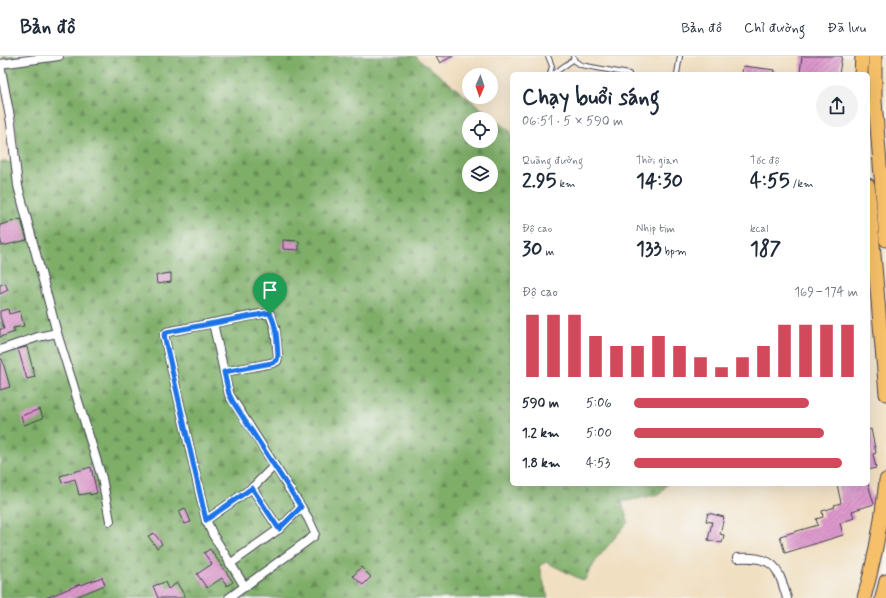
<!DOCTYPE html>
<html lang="vi">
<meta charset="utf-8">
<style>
:root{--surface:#fff;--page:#f2f2f3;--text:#1f2937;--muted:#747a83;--line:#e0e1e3;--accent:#d1495b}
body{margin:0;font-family:Mynerve,sans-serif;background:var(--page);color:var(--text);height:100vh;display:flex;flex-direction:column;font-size:15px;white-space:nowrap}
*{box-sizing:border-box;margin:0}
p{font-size:13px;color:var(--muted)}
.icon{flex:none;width:22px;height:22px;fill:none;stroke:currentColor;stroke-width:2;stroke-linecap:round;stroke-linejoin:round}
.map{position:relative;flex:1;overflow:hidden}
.panel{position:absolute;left:510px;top:16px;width:360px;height:414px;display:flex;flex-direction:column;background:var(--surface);border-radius:6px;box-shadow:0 4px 16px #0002}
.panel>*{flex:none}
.needle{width:26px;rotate:182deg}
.buttons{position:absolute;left:462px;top:12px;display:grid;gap:8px}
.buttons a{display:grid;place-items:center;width:36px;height:36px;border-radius:50%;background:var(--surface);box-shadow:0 4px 16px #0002;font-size:20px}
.pin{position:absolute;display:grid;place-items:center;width:34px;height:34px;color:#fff;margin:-41px -17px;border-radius:50% 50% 50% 0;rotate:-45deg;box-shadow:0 0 4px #0007}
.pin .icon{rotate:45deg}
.round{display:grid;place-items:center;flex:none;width:42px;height:42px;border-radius:21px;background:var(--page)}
.head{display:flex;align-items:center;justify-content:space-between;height:68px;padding:0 12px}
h1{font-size:22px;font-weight:700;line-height:30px}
.figures{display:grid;grid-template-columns:repeat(3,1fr);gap:6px;height:68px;padding:4px 12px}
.figures div{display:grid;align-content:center}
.figures b{font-size:20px;font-weight:700}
.figures small{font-size:11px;font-weight:400}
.figures p{font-size:11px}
.chart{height:112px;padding:8px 12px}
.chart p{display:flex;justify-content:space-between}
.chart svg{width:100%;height:72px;margin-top:4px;stroke:var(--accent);stroke-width:6}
ul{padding:0 12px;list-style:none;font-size:13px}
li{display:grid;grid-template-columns:64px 48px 1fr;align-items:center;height:30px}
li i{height:10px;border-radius:5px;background:var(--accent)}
header{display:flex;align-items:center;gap:24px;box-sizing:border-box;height:56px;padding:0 20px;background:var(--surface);border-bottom:1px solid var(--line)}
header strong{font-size:19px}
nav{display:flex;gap:22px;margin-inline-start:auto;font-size:14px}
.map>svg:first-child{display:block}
</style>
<header>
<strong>Bản đồ</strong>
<nav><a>Bản đồ</a><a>Chỉ đường</a><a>Đã lưu</a></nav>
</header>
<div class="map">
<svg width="886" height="542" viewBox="0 0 886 542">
<defs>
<pattern id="forest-firs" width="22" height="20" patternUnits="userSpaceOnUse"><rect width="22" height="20" fill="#7eae68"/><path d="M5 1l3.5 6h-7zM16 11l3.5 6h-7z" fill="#678d57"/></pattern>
<pattern id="building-hatch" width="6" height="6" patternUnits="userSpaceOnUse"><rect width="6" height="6" fill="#de98cd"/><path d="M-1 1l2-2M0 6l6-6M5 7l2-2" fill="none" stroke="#b47ca8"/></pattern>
</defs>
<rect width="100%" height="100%" fill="#f6f6f2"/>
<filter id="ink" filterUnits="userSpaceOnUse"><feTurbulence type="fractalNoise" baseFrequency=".025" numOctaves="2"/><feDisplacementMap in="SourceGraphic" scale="8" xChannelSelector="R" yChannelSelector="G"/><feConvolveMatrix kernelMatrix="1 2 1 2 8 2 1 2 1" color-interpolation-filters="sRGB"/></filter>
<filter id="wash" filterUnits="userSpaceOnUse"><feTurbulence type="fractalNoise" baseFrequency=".012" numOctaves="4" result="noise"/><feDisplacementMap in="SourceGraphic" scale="16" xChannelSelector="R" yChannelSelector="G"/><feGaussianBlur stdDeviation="0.9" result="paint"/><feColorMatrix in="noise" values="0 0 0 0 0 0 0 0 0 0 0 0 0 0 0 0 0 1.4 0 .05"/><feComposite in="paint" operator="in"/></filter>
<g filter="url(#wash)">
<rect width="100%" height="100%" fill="#f1dfc1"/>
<path fill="url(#forest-firs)" stroke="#506852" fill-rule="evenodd" d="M3,0H415L511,76L512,78V428H667L660,438L622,446L628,466L597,503L584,525L546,506L539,510L548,542H0V106H11L19,98L15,66ZM469,63H491V85H469ZM469,107H491V129H469Z"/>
<g id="blocks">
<g fill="url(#building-hatch)">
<path d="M436,0H453L440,7Z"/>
<path d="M802,0H842L839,18H800Z"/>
<path d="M743,10L775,14V18H742Z"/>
<path d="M21,163L27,184L2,190L0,182V169Z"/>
<path d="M283,184L299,185V194L283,193Z"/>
<path d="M171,217V226L157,228L156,219Z"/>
<path d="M5,227L8,234L0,238V229Z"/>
<path d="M8,253L9,258L20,255L24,270L13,272L15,276L0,281V273H4L0,260V255Z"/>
<path d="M27,291L35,321L27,323L18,293Z"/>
<path d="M0,303H2L10,331L0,334Z"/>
<path d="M40,353L43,362L24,369L21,360Z"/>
<path d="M871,373L876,397L873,398L876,412L868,414V374Z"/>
<path d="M91,411L97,437L90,439V437L79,439L75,423L62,427L60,420Z"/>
<path d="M837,428H868L874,448L852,455L854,462L840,467L843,479L785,497L780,480L818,469L816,463L823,461L822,455L835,451L834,449L841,447Z"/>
<path d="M185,452L191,466L185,468L179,455Z"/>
<path d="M708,457L724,461L720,478L724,479L722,487L708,484L712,466L706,465Z"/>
<path d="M154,477L162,488L157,492L148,480Z"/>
<path d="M210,493L233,526L227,530L222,522L207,532L197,518L212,508L204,497Z"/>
<path d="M361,511L371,521L363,529L353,520Z"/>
<path d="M102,521L105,529L73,542H46L80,528L81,529Z"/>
<path d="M165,526L168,533L177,527L186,542H158L153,530Z"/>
</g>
</g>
</g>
<g filter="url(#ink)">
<use href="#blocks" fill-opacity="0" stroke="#413e4f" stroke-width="1"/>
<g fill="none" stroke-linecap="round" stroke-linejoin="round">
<defs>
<g id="lane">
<path d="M548,0L552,10L550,18"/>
<path d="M573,0L575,5L581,9L629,18"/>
<path d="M553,18L574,3"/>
<path d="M677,18L680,0"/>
</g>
<g id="street">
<path d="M0,8L11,67L18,130L57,277L102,422L110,465"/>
<path d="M0,8L59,0"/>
<path d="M213,267L229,338L308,462L315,477L314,480L229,542"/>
<path d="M0,294L38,281L57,277"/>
<path d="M224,316L272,307L277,305L278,300L275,272L270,258H261L167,276L164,279L206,464L213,479L245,531"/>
<path d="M252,432L279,473"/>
<path d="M206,464L252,432L274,410"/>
<path d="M737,502C750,501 770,501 777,515C782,523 784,533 787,542"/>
<path d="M230,508L279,473L301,451"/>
</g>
<g id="primary">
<path d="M875,0V45L886,184"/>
<path d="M861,18L862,0"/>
<path d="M868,129L886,338"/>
<path d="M864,542C875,503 882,464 886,424"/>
<path d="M882,542L886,525"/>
</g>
</defs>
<use href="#lane" stroke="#413e4f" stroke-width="6"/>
<use href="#street" stroke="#413e4f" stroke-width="10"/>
<use href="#primary" stroke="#413e4f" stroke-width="15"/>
<use href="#lane" stroke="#fff" stroke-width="4"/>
<use href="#street" stroke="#fff" stroke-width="8"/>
<use href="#primary" stroke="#f6c06b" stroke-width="13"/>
</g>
</g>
<g fill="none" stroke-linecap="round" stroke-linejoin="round" filter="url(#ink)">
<defs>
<path id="route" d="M268,257L270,258C277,270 277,287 278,300L277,304L272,307L224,316L229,338L233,346L301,451L279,473L252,432L206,464L164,279L167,276Z"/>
</defs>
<use href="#route" stroke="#fff" stroke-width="8"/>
<use href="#route" stroke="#1a73e8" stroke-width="5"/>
</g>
</svg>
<div class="buttons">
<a><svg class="needle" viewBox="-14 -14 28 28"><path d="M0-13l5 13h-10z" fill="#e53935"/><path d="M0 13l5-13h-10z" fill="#747a83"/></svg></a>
<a><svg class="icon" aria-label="locate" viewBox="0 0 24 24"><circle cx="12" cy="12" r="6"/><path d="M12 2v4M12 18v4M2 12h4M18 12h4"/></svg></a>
<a><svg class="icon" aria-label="layers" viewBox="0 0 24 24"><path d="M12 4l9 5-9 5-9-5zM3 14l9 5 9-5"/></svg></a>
</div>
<div class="pin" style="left:270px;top:258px;background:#1e9e55"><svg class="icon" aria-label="arrive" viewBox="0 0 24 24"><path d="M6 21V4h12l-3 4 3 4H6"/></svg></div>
<section class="panel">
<div class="head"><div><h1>Chạy buổi sáng</h1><p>06:51 · 5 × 590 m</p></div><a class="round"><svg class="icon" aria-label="share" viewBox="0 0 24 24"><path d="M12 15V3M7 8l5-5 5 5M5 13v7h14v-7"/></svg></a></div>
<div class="figures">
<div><p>Quãng đường</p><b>2.95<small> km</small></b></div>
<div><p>Thời gian</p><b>14:30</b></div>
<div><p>Tốc độ</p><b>4:55<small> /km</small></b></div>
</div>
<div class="figures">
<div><p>Độ cao</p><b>30<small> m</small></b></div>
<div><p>Nhịp tim</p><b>133<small> bpm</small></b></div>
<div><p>kcal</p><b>187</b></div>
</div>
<div class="chart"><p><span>Độ cao</span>169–174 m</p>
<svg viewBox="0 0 160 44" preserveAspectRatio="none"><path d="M5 44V6M15 44V6M25 44V6M35 44V19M45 44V25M55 44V25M65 44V19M75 44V25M85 44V32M95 44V38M105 44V32M115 44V25M125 44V12M135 44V12M145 44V12M155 44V12"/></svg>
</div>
<ul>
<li><b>590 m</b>5:06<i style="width:78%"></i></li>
<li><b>1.2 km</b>5:00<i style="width:85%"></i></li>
<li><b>1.8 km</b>4:53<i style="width:93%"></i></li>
</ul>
</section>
</div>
